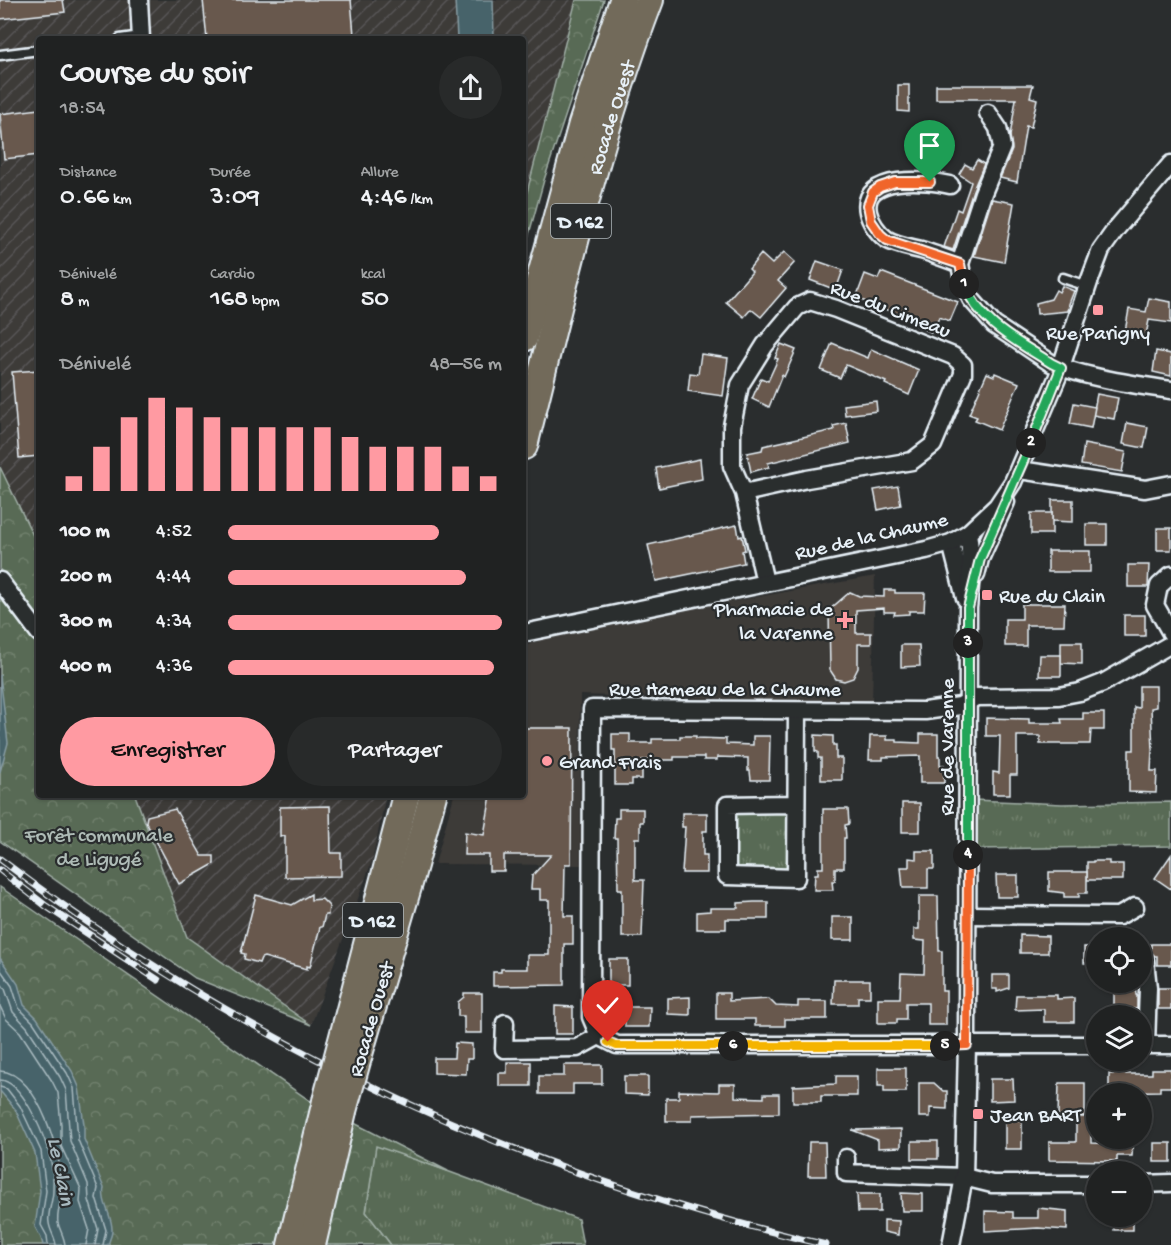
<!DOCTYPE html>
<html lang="fr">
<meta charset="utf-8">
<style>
:root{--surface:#202222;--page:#282a2a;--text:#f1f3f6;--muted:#a2a4a5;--line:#3d3f40;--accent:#ff9aa2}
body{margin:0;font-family:"Gochi Hand",sans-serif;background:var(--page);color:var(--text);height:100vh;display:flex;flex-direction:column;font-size:22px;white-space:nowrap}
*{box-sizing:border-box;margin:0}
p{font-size:20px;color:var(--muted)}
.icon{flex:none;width:33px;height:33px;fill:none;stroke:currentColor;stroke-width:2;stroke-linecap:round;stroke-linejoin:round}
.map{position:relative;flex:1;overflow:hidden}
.panel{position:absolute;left:36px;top:36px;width:490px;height:762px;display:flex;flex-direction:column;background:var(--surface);border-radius:6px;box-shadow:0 2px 4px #0004,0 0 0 2px var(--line)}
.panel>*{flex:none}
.controls{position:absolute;left:1086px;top:927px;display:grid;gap:12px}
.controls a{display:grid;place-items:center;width:66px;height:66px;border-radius:50%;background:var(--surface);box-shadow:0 2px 4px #0004,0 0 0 2px var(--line);font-size:30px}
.pin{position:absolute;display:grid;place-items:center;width:51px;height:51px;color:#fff;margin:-62px -26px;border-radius:50% 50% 50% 0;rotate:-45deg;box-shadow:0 0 6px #0007}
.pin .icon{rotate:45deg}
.km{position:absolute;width:30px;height:30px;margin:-15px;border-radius:50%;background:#222;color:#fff;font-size:16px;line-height:30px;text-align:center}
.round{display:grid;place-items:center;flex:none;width:63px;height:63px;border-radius:32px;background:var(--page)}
.headline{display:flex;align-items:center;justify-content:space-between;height:102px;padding:0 24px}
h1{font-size:33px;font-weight:600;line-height:45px}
.stats{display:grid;grid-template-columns:repeat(3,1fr);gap:9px;height:102px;padding:6px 24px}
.stats div{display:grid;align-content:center}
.stats b{font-size:26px;font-weight:600}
.stats small{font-size:16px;font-weight:400}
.stats p{font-size:16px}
.chart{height:168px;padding:12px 24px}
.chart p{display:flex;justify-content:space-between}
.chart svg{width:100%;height:108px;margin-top:6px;stroke:var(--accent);stroke-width:6}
.cta{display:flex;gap:12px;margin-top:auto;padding:12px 24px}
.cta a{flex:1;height:69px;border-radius:36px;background:var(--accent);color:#111;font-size:24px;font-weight:600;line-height:69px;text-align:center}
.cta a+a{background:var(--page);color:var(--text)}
ul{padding:0 24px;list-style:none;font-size:20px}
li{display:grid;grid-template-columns:96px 72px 1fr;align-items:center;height:45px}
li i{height:15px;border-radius:8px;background:var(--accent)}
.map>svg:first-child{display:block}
</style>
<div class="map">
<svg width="1171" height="1245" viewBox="0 0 1171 1245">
<defs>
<pattern id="industrial-furrows" width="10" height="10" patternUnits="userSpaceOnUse" patternTransform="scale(1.5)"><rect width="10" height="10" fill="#3c3a38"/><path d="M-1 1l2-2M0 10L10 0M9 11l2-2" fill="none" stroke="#585756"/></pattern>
<pattern id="grass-tufts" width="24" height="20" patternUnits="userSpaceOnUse" patternTransform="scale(1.5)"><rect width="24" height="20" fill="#586a54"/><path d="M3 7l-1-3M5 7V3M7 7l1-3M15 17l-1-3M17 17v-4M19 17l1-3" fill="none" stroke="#70806d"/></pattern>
<pattern id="forest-crowns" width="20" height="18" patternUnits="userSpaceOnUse" patternTransform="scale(1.5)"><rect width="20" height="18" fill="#586a54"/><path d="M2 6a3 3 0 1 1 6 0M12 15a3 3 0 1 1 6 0" fill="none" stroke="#70806d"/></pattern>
</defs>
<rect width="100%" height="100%" fill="#2a2d2e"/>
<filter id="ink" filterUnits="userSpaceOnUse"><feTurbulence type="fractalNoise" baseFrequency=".0167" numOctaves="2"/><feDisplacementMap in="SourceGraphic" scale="12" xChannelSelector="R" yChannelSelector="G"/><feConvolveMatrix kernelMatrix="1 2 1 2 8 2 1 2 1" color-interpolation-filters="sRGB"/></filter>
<g filter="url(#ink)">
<path fill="#3c3a38" d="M875,576L872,703L580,695L581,865L435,864L454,795H524V646L566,631Z"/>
<g fill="url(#industrial-furrows)">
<path d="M0,0H576L524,214V39H39V548L0,467Z"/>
<path d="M135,795H386L372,861L311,1025L187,937Z"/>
</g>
<g fill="url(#grass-tufts)" stroke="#a0aea6" stroke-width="1.5">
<path d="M973,800L1062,804L1171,802V846L975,849Z"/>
<rect x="731" y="810" width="60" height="62"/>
<path d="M376,1145L578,1219L583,1245H391L366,1212Z"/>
</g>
<g fill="url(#forest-crowns)" stroke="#a0aea6" stroke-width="1.5">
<path d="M576,0H604L544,180L524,252V204Z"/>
<path d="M0,467L39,548V795H135L187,937L311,1025L195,978L0,841Z"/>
<path d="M0,887L309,1100L448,1171L376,1146L366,1212L391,1245H0Z"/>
</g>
<g fill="#47646a" stroke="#879ca3" stroke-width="1.5">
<path d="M455,0H493L494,37L491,39H457Z"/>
<path d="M0,675L8,743L0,772Z"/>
<path d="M0,958L18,984L24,1005L37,1018L72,1071L79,1087L84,1125V1139L104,1188C101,1203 113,1216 112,1231C112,1235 109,1241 108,1245H43L41,1238L35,1227L40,1191L35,1153L15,1109L0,1091Z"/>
</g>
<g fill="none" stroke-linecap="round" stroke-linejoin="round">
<g stroke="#a8b9bf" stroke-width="1.5">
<path d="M0,969L12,986L19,1008L33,1022L67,1073L74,1088L78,1140L98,1188L96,1198L106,1230L103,1245"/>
<path d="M0,982L5,989L13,1012L27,1027L60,1077L66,1090L70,1141L88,1184L89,1200L98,1229L95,1245"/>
<path d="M0,1006L6,1019L20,1032L52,1081L58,1093L61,1125V1146L81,1189L80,1202L89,1229L86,1245"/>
<path d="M0,1071C39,1072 63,1160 62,1190C62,1200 56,1214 58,1223C60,1231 64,1236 65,1245"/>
<path d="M0,1080C22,1081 42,1131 48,1150C52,1163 54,1177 53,1191C53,1201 47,1213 49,1223C50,1231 55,1237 56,1245"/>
<path d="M0,1087L7,1089L20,1106L41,1151L46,1191L41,1225L47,1236L48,1245"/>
</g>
</g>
<g fill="#67594e" stroke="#e8f1f8" stroke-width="1.5">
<path d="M0,0H63L65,12L0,19Z"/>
<path d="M203,0H351L354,35L309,39H207Z"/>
<path d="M898,85H909V112L898,111Z"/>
<path d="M936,85H1033L1030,97L1037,99L1031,127L1026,126L1017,182L1000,178L1012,150L1010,136L1016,99H936Z"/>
<path d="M39,109V155L4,159L0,114Z"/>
<path d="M977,160L984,164L973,190L953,250L944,247L957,209L961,211L971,182L959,174L965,164L972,168Z"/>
<path d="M992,199L1014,203L1004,262L974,256Z"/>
<path d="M784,252L795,262L778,281L786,288L761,317L751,309L744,317L726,302L752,272L749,269L761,254L772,264Z"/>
<path d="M817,261L843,270L836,290L810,280Z"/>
<path d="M881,272L958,302L950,321L939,317L933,333L917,326L918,322L856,298L865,274L878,279Z"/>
<path d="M1062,286L1074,291L1069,304L1068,311L1037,314L1036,303L1051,299L1056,290L1059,292Z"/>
<path d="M1149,298L1171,302V323L1149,320L1145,340L1124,337L1129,309L1146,312Z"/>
<path d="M832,343L868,358L871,349L919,370L909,395L885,384L886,382L846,365L840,378L821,370Z"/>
<path d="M781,344L796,350L784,377L782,375L769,407L752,399L761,378L768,381L778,359L775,358Z"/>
<path d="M1156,351L1171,354V376L1153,372Z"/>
<path d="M701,354L728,358L723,396L688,391L690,373L698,374Z"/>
<path d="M39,370V456L19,458L12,372Z"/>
<path d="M987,373L994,376L995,373L1019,383L999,430L975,420L977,417L969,414Z"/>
<path d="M1097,394L1118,398L1114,419L1093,415Z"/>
<path d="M876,401L877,411L845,415L844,405Z"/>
<path d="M1074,403L1095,407L1091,428L1070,424Z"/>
<path d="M846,423L850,443L768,463L769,467L751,472L747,453L762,450L763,446L834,430L833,426Z"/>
<path d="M1127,423L1148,427L1144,448L1123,444Z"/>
<path d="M1084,444L1126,452L1122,472L1081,465Z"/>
<path d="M700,459L702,479L659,488L656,468Z"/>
<path d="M898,486L901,505L878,510L874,490Z"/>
<path d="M1052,500H1073V522L1052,521Z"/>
<rect x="1031" y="513" width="21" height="21"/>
<rect x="1086" y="524" width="21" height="21"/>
<path d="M737,525L739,537L742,536L745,550L742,551L744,563L656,581L648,545Z"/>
<rect x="1157" y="528" width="14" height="22"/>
<rect x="1048" y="551" width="42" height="21"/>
<path d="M1128,565H1149L1148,587H1128Z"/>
<path d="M884,590H895V593H925L924,611H909V614L894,615L895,612H884V608L856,610V633H871V644H858V668L853,678L844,681L836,679L830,670L829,610L850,592L859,596L884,597Z"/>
<path d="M1022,604H1065L1064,625H1026V646H1005V619H1022Z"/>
<rect x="1124" y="615" width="21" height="21"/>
<path d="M1061,642H1082V664L1061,663Z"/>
<path d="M901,645H919L920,666L901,667Z"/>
<path d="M1040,655H1061V676H1039Z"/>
<path d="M1139,686H1156V707L1151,708L1153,750H1152L1151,771H1157L1156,793L1129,792V750H1134V707L1139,708Z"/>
<path d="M1083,713H1104V730H1091L1090,744H1040V736H1017V775H1010V794H993V772L999,773L1000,736H986V718L1029,719V723H1062L1061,719H1083Z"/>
<path d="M524,728H572L571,864H565L564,916H573V944H564V985L493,986V972H501V969H527V955H549V900H540V889H531L532,876L551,855H504V871H489V855H464L465,832L484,835L491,795H524Z"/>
<path d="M612,734H630V743H652V739H680V736H696V738L726,739V744L753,745V736H770L769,780H751L750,771H748V758L717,757V760H704V757H674V760H642V779H632V785H615V750H612Z"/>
<path d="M920,734H938V756H940V765H944V783H920V756L883,757V760H869L870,736H887V740H897V742L920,743Z"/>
<path d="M815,735L833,736V745H836V758H842V780H821V758H818V752L815,751Z"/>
<rect x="902" y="803" width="18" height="29"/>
<path d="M330,806L331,853H341V876L285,877V836L280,837V807Z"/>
<path d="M175,809L202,856H214V864L179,884L146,822L147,816Z"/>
<path d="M619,809H643V822H640V838H635V880H644L642,937H622V889H618L617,838H614L615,818H619Z"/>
<path d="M823,809H848L849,824L845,825L846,838H844V868H835V881H832L833,890H814L815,874H818V868H823Z"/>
<path d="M682,813H707V831H703V855H707V873H682L685,827H682Z"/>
<path d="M916,851H934V869H928V888H903L901,867H909V858L916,859Z"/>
<path d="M1171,855V889L1155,878Z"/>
<path d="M1093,861H1109V864H1123V880H1087V862H1093Z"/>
<path d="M1049,872H1087V893H1079V897H1064V893L1049,891Z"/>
<path d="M996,875H1018V897H997Z"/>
<path d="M311,894V900L322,899L329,906L328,915H325L322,927H320L310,967L307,966V969L264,957L261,958L259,963L244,959L245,954L241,953L256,895L292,905Z"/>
<path d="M919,896H938L939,951H942V991H946V1025H928V1003H906V1019H897V1023H878V998H900L901,973L924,974L925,941L914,940V929H919Z"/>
<path d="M754,902H768V919H726V929H697V912L710,911V908H738V903Z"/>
<rect x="832" y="917" width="21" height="23"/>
<path d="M1020,935L1048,936V953H1020Z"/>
<path d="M1151,944H1171V965H1157V956H1155L1151,952Z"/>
<rect x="1084" y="947" width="12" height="16"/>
<rect x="609" y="959" width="19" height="26"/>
<path d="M992,975H1009V988L997,992V989H992Z"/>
<path d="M834,980H870V997H858V1004H833Z"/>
<path d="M1118,982H1132V988H1135L1136,995H1137V1009H1114V988H1118Z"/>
<rect x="1158" y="988" width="13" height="21"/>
<path d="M464,993H482V1033H464V1016H458V1002L464,997Z"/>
<path d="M716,993H729V1001L769,999L776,1006L798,1007V1001H827V1019H785V1026H755V1019H716Z"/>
<path d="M1016,995H1057V999L1074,998V1022H1044V1009L1015,1010Z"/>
<path d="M690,997V1015L668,1014V998Z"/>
<path d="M555,1006L573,1007V1034H555Z"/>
<path d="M625,1007H650L649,1027H625Z"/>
<path d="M455,1043L472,1044V1059H467L466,1074L434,1073V1058H454Z"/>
<path d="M507,1062H531V1086H499V1073H507Z"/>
<path d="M564,1065H602V1084H573V1094H539V1076H564Z"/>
<path d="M878,1068H906V1092H884V1086H878Z"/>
<path d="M1152,1069H1171V1087H1160V1091L1109,1092V1074H1152Z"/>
<path d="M624,1076H648V1095L624,1094Z"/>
<path d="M836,1076H857V1096H821V1102H793V1086L836,1084Z"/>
<path d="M990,1079H1013L1014,1100L990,1101Z"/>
<path d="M919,1083H934L943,1091H947V1109L930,1108V1117H919Z"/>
<path d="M1059,1083H1085V1116H1058Z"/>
<path d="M719,1084H735V1097L764,1098V1094H779V1113L692,1115V1121H666V1098H679V1091L719,1092Z"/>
<path d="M1005,1117H1017V1120H1022V1149H1005Z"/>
<path d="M1076,1117H1091V1143L1117,1144V1140H1133L1132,1156H1117V1161L1049,1160V1142H1076Z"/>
<path d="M901,1129V1147L878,1148V1140L852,1130Z"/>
<rect x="912" y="1141" width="26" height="18"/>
<path d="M809,1142H825L826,1176H808Z"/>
<rect x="1154" y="1143" width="17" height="19"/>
<path d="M901,1193L923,1194V1211H902Z"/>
<path d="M857,1194H880V1212H858Z"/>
<path d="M1038,1208L1067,1211V1230L1038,1228L985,1231V1211L1013,1212V1218H1038Z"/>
<rect x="1114" y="1216" width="19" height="14"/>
<path d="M884,1220L899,1221L898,1235L884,1232Z"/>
</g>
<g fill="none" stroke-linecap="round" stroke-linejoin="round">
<defs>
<g id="lane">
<path d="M120,39L141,36"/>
<path d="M0,55L39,50"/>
<path d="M1063,278L1087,286"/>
</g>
<g id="street">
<path d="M139,0L141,39"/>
<path d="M988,113L998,128L1002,147L983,193L960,264L963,280L971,299L994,325L1051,363C1082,377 1136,385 1171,390"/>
<path d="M950,185C929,180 860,173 868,212C870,222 878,233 886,239C896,245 909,247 921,250C934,254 947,259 960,264"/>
<path d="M1020,470L1145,489L1171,484"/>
<path d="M744,493L807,479L912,461L933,445L963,374V365L953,356L836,309L810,301L797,307L765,345L740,385L732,426V466L744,493L765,582"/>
<path d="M951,543L965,598"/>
<path d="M976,575L980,559L1006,502"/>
<path d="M1171,575L1159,586L1155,605L1171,633"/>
<path d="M0,581L39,633"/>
<path d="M524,633L926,550L951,543L968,533L997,506L1013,482L1058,376L1089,282L1101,250L1116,229L1171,164"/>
<path d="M796,804L727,805V876L796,878L797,711"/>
<path d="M968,915L1119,916L1135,907"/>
<path d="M1145,960L1148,988L1146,1045"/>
<path d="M505,1023L504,1049L577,1048L599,1036"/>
<path d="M1096,1045H617L599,1036L591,1017L592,709L925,711L960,706L976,697L1059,696L1080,692L1103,683L1171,644"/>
<path d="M1142,1045H1171"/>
<path d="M846,1158V1173L964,1177L992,1184H1096"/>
<path d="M1142,1184L1171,1183"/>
<path d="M951,1245L964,1177L967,1045L968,608C971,582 972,558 968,533"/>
</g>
<g id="primary">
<path d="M524,338L582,124L623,0"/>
<path id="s1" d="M524,446C561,297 595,144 650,0"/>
<path d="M341,1044L406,795"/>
<path d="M359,1054L410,880L433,795"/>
<path d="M291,1245L326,1101"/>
<path d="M312,1245L343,1111"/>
</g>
</defs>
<use href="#lane" stroke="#e8f1f8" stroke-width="13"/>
<use href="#street" stroke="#e8f1f8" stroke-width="21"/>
<use href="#primary" stroke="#e8f1f8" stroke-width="30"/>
<use href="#lane" stroke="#2a2d2e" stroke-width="8"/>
<use href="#street" stroke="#2a2d2e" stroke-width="16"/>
<use href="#primary" stroke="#726b5a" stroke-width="26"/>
<defs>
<g id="rail">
<path d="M0,859C248,1047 522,1175 826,1245"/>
<path d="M0,870L46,906L158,980"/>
</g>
</defs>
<use href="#rail" stroke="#e8f1f8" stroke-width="7"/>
<use href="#rail" stroke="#2a2d2e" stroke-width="4.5" stroke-dasharray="14" stroke-linecap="butt"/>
<defs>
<g id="primary-bridge">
<path d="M326,1101L341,1044"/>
<path d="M343,1111L359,1054"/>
</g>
</defs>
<use href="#primary-bridge" stroke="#e8f1f8" stroke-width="30" stroke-linecap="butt"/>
<use href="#primary-bridge" stroke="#726b5a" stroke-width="26"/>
</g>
</g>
<g fill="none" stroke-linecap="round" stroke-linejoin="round" filter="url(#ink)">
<defs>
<path id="split-1" d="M930,182H895L880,187L873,192L868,205L871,221L880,234L887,240L960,264L964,284"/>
<path id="split-2" d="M964,284C979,323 1018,342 1051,363L1061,368L1031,443"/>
<path id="split-3" d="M968,643V608L980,559L1031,443"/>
<path id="split-4" d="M968,855V643"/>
<path id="split-5" d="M945,1046L967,1045L968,855"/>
<path id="split-6" d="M733,1046H945"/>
<path id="split-7" d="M608,1042L617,1046H733"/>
</defs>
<use href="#split-1" stroke="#fff" stroke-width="12"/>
<use href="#split-2" stroke="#fff" stroke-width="12"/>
<use href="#split-3" stroke="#fff" stroke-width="12"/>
<use href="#split-4" stroke="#fff" stroke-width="12"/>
<use href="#split-5" stroke="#fff" stroke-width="12"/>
<use href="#split-6" stroke="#fff" stroke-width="12"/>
<use href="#split-7" stroke="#fff" stroke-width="12"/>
<use href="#split-1" stroke="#f0652b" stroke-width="8"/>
<use href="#split-2" stroke="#22a559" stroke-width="8"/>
<use href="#split-3" stroke="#22a559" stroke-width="8"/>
<use href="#split-4" stroke="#22a559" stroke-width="8"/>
<use href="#split-5" stroke="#f0652b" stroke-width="8"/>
<use href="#split-6" stroke="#f5b400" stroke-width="8"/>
<use href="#split-7" stroke="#f5b400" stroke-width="8"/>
</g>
<g fill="#ff9aa2" stroke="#2a2d2e" stroke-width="2">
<rect x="1092" y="304" width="12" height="12" rx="3"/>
<rect x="981" y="589" width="12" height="12" rx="3"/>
<path d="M842 611h6v6h6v6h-6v6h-6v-6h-6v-6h6z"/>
<circle cx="547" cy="761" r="6"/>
<rect x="972" y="1108" width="12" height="12" rx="3"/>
</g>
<g text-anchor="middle" stroke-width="4.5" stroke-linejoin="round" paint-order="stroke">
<g fill="#2a2d2e" stroke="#afb6bb" stroke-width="1.5">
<rect x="551" y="204" width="60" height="34" rx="4.5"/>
<rect x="343" y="903" width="60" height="34" rx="4.5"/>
</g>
<g font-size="20" font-weight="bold" fill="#e8f1f8">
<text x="581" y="228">D 162</text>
<text x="373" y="927">D 162</text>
</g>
<g font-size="21" fill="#e8f1f8" stroke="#2a2d2e">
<text dy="7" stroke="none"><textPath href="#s1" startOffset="340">Rocade Ouest</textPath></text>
<text transform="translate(891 308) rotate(21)" y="7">Rue du Cimeau</text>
<text transform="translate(871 535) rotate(-13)" y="7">Rue de la Chaume</text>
<text x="725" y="695">Rue Hameau de la Chaume</text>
<text transform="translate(946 747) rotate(-90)" y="7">Rue de Varenne</text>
<text transform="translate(370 1019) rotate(-74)" y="7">Rocade Ouest</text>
</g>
<g font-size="21" fill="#e8f1f8" stroke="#2a2d2e" text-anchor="start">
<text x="1098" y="339" text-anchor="middle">Rue Parigny</text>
<text x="999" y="602">Rue du Clain</text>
<text x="833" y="615" text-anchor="end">Pharmacie de<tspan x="833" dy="24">la Varenne</tspan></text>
<text x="559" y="768">Grand Frais</text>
<text x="990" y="1121">Jean BART</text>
</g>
<g font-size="21" fill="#aebbb6" stroke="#2a2d2e">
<text x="99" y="841">Forêt communale<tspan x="99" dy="24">de Ligugé</tspan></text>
</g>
<g font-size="22" font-style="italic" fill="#a8b9bf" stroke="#2a2d2e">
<text transform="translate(63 1171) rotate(79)" y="8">Le Clain</text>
</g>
</g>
</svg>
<div class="controls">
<a><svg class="icon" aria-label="locate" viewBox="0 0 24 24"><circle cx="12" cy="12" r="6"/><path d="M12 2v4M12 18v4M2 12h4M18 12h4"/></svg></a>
<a><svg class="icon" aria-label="layers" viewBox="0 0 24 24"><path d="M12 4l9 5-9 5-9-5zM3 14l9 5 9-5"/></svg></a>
<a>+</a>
<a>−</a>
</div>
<div class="pin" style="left:930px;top:182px;background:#1e9e55"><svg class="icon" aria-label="arrive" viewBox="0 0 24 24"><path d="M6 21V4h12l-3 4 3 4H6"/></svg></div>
<div class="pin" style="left:608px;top:1042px;background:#d93025"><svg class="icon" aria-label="check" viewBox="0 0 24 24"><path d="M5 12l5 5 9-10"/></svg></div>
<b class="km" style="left:964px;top:284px">1</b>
<b class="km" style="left:1031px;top:443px">2</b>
<b class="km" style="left:968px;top:643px">3</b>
<b class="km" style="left:968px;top:855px">4</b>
<b class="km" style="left:945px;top:1046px">5</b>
<b class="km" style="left:733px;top:1046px">6</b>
<section class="panel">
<div class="headline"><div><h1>Course du soir</h1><p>18:54</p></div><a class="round"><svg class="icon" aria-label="share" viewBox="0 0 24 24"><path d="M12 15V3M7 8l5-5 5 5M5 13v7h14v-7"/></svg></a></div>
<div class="stats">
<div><p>Distance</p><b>0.66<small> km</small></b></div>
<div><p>Durée</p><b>3:09</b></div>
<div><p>Allure</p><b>4:46<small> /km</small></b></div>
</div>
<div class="stats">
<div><p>Dénivelé</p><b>8<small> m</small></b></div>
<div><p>Cardio</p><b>168<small> bpm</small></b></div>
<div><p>kcal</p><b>50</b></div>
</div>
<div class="chart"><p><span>Dénivelé</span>48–56 m</p>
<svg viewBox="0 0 160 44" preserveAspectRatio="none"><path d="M5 44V38M15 44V26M25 44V14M35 44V6M45 44V10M55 44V14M65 44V18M75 44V18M85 44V18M95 44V18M105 44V22M115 44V26M125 44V26M135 44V26M145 44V34M155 44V38"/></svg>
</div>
<ul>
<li><b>100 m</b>4:52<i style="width:77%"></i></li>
<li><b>200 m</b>4:44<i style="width:87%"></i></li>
<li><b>300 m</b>4:34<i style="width:100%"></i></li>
<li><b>400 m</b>4:36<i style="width:97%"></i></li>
</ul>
<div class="cta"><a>Enregistrer</a><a>Partager</a></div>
</section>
</div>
